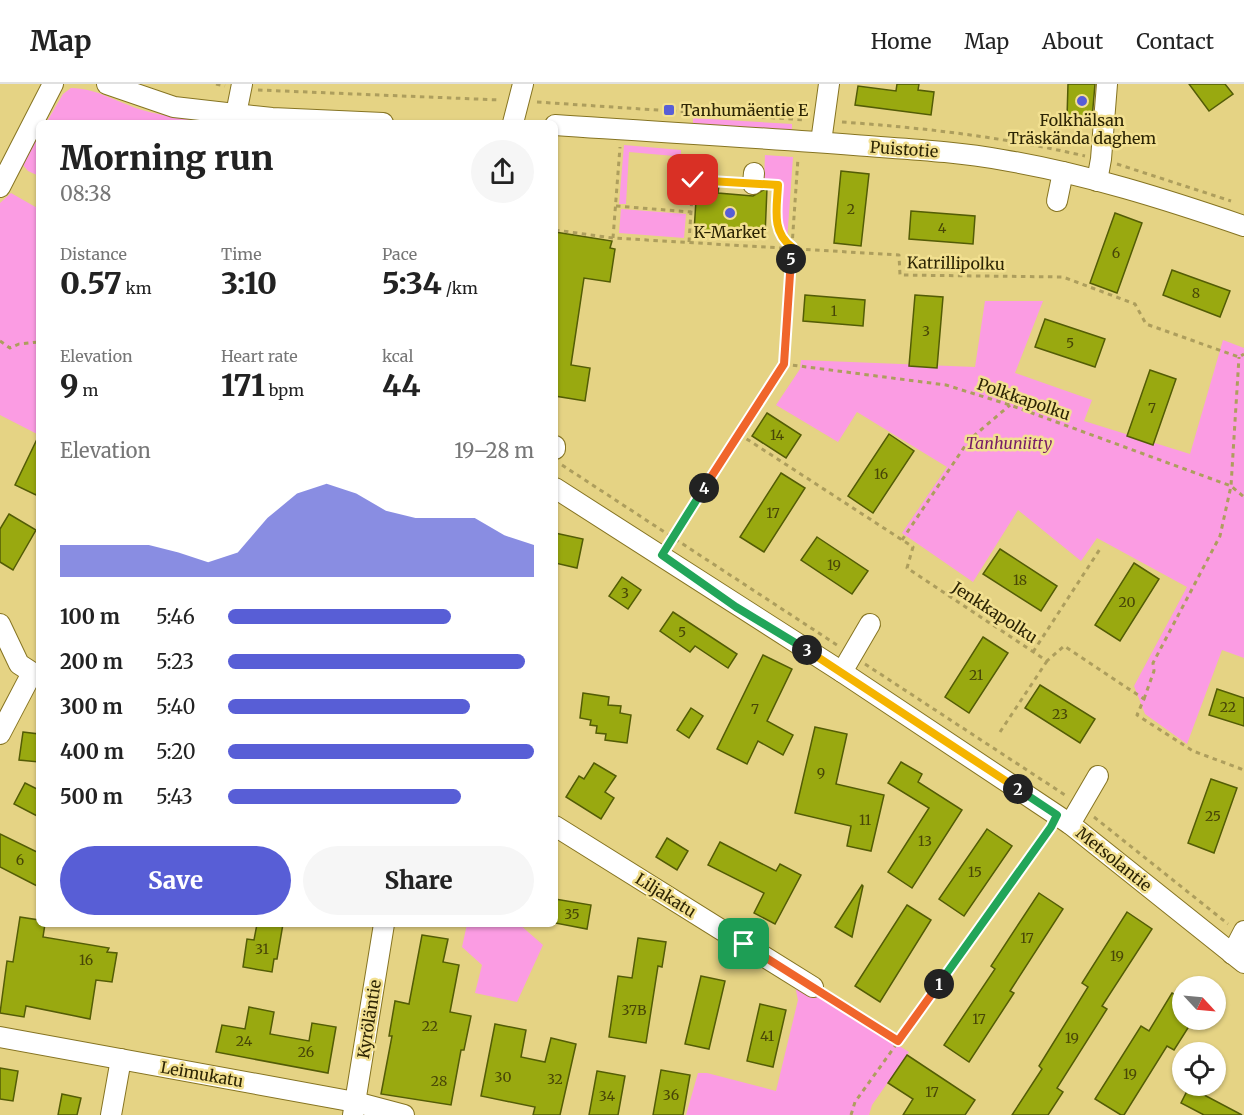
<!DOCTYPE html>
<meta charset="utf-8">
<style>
:root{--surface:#fff;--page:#f6f6f6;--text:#222;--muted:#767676;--line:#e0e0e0;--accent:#585ed6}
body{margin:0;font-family:Merriweather,serif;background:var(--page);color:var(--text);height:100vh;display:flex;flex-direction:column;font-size:22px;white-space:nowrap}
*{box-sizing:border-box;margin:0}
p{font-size:20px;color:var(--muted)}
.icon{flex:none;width:33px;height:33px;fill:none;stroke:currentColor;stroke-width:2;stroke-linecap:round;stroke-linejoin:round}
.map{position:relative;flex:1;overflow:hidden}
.sheet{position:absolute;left:36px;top:36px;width:522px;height:807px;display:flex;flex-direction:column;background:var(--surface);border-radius:9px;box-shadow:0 2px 4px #0004}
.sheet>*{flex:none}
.needle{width:39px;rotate:116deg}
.controls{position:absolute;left:1172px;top:892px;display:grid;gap:12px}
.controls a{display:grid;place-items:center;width:54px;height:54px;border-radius:50%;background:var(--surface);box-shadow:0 2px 4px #0004;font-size:30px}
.pin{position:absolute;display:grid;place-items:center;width:51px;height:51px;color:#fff;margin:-26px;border-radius:12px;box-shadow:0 3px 9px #0006}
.km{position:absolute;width:30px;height:30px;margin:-15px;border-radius:50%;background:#222;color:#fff;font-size:16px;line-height:30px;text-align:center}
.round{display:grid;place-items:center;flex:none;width:63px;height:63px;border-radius:32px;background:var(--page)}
.head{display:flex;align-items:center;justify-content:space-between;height:102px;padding:0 24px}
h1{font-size:33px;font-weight:800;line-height:45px}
.metrics{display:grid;grid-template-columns:repeat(3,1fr);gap:9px;height:102px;padding:6px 24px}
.metrics div{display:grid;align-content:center}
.metrics b{font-size:30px;font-weight:800}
.metrics small{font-size:16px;font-weight:400}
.metrics p{font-size:16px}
.chart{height:168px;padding:12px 24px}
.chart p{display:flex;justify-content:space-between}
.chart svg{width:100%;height:108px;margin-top:6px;fill:var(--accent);opacity:.7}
.cta{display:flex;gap:12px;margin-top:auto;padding:12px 24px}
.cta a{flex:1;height:69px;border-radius:36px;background:var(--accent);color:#fff;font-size:24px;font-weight:800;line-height:69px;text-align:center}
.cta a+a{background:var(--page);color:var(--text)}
ul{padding:0 24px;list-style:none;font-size:20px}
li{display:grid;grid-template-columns:96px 72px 1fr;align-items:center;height:45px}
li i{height:15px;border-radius:8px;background:var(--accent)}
header{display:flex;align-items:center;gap:36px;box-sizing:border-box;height:84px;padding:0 30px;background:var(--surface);border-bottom:2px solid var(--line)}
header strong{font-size:28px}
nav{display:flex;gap:33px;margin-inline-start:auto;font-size:21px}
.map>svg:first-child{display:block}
</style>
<header>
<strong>Map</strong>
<nav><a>Home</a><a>Map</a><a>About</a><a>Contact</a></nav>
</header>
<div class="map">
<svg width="1244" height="1031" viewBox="0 0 1244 1031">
<rect width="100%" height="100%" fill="#e5d384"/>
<g fill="#fb9ce3">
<path d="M71,4C97,4 118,19 142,26C167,33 193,36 219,39H46L63,10Z"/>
<path d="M693,34L792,40V46L693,40Z"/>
<path d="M39,51V92L28,87L22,80Z"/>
<path d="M624,61L681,66V71L674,72L629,68L626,120H619Z"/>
<path d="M765,71L793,73L787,157L780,142L783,98L764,96Z"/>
<path d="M11,109L39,125V351L0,331V119Z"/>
<path d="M621,125L686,130L684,154L619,149Z"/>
<path d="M985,217H1043L1015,289L1092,316L1084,337L1190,370L1223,256L1244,264V574L1222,566L1187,660L1145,630L1134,602L1187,503L1097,454L1081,477L1018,426L973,498L902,449L947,383L857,328L838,358L776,321L800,285L801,276L975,283Z"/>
<path d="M467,840H519L543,861L517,918L475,909L482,881L462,863Z"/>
<path d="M794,897L909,968L872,1021L869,1031H686L698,989H707L776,1007L798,916Z"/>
</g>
<g fill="#99a910" stroke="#535c06" stroke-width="1.5">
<path d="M897,0H919L918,6L934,8L931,31L855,21L858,2L896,7Z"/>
<path d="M1068,0H1095L1092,35L1067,34Z"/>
<path d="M1189,0H1225L1233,10L1209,27Z"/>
<path d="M841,87L869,90L861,162L834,159Z"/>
<path d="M697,100L719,101L718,109L753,112L767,104L765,152L694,148Z"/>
<path d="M911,127L975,132L973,160L909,155Z"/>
<path d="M1115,129L1142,139L1117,209L1090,199Z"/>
<path d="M555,148L612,157L610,164L615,165L610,198L584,194L571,281L590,284L585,317L555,312Z"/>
<path d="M1172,186L1230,207L1220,233L1163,211Z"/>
<path d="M805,211L865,216L863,242L803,237Z"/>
<path d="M915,211L943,213L937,284L909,282Z"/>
<path d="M1045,235L1105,255L1095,283L1035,263Z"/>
<path d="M1150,286L1176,295L1153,361L1127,352Z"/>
<path d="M767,329L801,351L786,374L752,352Z"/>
<path d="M889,350L914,367L873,429L848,412Z"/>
<path d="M39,351V404L36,411L15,401Z"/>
<path d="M781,389L805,404L764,468L740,453Z"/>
<path d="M9,430L36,446L13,486L0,478V445Z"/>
<path d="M555,449L583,455L577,484L555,479Z"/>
<path d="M817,453L868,487L852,510L801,476Z"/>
<path d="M1000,465L1057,502L1041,527L983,490Z"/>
<path d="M1134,479L1159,495L1120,557L1095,541Z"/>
<path d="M622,493L641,506L628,525L609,512Z"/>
<path d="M673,528L737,570L728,584L695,562L690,568L660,547Z"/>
<path d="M983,553L1008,569L969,629L945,613Z"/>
<path d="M763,571L792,585L767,637L793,651L783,671L758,657L747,680L717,665Z"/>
<path d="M1040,601L1095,635L1080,659L1025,624Z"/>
<path d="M1217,605L1244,614V642L1209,631Z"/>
<path d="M583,609L609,613L608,621L621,622L620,629L631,631L627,659L605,656L606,650L596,649L597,642L590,641L591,636L580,634Z"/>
<path d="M691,624L703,632L689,654L677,646Z"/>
<path d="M815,643L847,650L836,700L884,711L871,767L847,762L851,742L795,729Z"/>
<path d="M23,648L39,650V678L19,676Z"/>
<path d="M901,678L922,690L918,698L962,726L912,804L888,788L929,724L888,699Z"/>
<path d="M594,679L616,692L605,708L614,714L601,735L566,713L579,692L584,695Z"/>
<path d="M1211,695L1237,704L1214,769L1188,759Z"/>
<path d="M25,699L39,706V733L14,720Z"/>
<path d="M987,745L1012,762L964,832L939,815Z"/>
<path d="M0,750L39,769V803L0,783Z"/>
<path d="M667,754L688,767L677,786L656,773Z"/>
<path d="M720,758L776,787L780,780L801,791L775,840L754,829L764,809L708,781Z"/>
<path d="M862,801L863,802L852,853L835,843Z"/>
<path d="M1039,809L1063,825L1010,907L1014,909L969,978L944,961L995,885L991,882Z"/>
<path d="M555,815L591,821L587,845L555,839Z"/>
<path d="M907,821L931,836L880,918L855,902Z"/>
<path d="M1127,828L1152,845L1102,922L1107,925L1057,1004L1063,1008L1048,1031H1012L1042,985L1039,982L1088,903L1082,899Z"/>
<path d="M20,833L39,836V840H45L43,853L109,864L107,868L117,869L112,898L96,896L90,935L26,922L24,933L0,929L7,877L13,878Z"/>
<path d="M257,840H283L277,875H274L272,888L243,883L247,855L254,856Z"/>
<path d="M422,851L448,855L443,878L459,881L450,928L471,932L464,966H461L451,1021L381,1010L392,952H389L395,917L409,920Z"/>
<path d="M638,854L666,858L662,883L658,882L646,959L609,953L618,892L632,894Z"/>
<path d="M701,892L725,897L709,965L685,960Z"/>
<path d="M1172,909L1182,915V936H1193L1174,966L1167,962L1124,1031H1121L1095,1015L1141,942L1149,947Z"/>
<path d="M760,920L786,926L773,983L747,977Z"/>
<path d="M249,923L274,928L270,950L309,957L312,939L336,943L328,989L216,968L222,941L245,945Z"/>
<path d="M495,940L526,946L521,973L545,978L551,954L576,960L560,1031H533L535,1023L481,1012Z"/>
<path d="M907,971L975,1016L965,1031H903L913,1015L888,999Z"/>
<path d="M0,984L18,987L13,1017L0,1015Z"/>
<path d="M661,986L690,991L683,1031H653Z"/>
<path d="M597,987L625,992L618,1031H589Z"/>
<path d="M1189,1003L1242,1031H1204L1181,1019Z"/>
<path d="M62,1010L81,1014L77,1031H58Z"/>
</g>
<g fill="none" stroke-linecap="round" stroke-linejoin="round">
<defs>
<g id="minor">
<path d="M107,0L174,23L272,34L383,39"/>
<path d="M236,30L242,0"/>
<path d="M513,39L523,0"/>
<path d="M555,41C655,48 755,53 854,61C904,65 954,67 1003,76C1086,90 1165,115 1244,142"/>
<path d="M821,58L829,0"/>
<path d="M1097,97L1101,75L1107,0"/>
<path d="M753,100L754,89"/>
<path d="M0,103L53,0"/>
<path d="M1057,117L1063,88"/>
<path d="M555,362V365"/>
<path d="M555,404L842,588L1070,740L1244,879"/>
<path d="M0,540L19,580L39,593"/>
<path d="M842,588L870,540"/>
<path d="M0,650L32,589"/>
<path d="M1070,740L1098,692"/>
<path d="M555,742L813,903"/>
<path d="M1232,870L1244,847"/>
<path d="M0,953L355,1018L404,1031"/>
<path d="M111,1031L121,975"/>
<path d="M353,1031L384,840"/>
</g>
</defs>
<use href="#minor" stroke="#867422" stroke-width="22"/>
<g stroke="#ad9e5d" stroke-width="3" stroke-dasharray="4.5 4.5" stroke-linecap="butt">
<path d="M216,0L225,2"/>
<path d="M258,6L500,16"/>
<path d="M537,18L806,36"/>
<path d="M842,38C926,44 1003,53 1085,72"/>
<path d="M1117,80L1231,117"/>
<path d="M771,101H778C777,122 770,149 791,162"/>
<path d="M616,122L691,128"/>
<path d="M555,146L613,154L899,171L900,191L1063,193L1135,220L1146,240L1239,273L1244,270"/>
<path d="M613,154L620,63"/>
<path d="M689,158L693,96L737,99"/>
<path d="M0,257L10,264L19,260L39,258"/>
<path d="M784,280L946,301L1010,321L1231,402L1244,413"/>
<path d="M739,350L913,463L907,484L1047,577L1064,562L1144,615L1137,631L1193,667L1244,686"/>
<path d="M562,381L837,561"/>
<path d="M672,454L784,280L798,74"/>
<path d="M902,456L969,356L1010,321"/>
<path d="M1033,568L1100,465"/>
<path d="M865,580L1065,711"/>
<path d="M1144,615L1154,587L1153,579L1220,452L1231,402L1239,273"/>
<path d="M1000,648L1047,577"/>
<path d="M1094,733L1228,840"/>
<path d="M826,912L898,957"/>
<path d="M851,1031L855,1018L1050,746"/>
</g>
<use href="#minor" stroke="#fff" stroke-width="20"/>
</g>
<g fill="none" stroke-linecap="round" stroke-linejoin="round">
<defs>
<path id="split-1" d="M744,860L898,957L939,900"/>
<path id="split-2" d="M939,900L1051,743L1057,731L1018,705"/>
<path id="split-3" d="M807,566L1018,705"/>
<path id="split-4" d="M704,404L662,471L736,523L807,566"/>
<path id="split-5" d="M704,404L784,280L791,175"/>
<path id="split-6" d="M693,96L778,101C777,124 771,148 792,163L791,175"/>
</defs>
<use href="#split-1" stroke="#fff" stroke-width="12"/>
<use href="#split-2" stroke="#fff" stroke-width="12"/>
<use href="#split-3" stroke="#fff" stroke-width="12"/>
<use href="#split-4" stroke="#fff" stroke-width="12"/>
<use href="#split-5" stroke="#fff" stroke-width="12"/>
<use href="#split-6" stroke="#fff" stroke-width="12"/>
<use href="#split-1" stroke="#f0652b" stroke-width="8"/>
<use href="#split-2" stroke="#22a559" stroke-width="8"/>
<use href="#split-3" stroke="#f5b400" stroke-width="8"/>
<use href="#split-4" stroke="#22a559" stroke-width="8"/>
<use href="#split-5" stroke="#f0652b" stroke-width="8"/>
<use href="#split-6" stroke="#f5b400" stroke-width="8"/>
</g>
<g fill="#585ed6" stroke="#f2e091" stroke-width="2">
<circle cx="1082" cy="17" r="6"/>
<rect x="663" y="20" width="12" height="12" rx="3"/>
<circle cx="730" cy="129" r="6"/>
</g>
<g text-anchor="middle" stroke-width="5" stroke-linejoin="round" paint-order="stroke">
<g font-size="14" fill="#484607">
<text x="851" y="130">2</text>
<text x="942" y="149">4</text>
<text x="1116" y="174">6</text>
<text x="1196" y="214">8</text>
<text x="834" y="232">1</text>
<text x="926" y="252">3</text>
<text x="1070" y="264">5</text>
<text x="1152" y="329">7</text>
<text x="777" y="356">14</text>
<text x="881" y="395">16</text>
<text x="773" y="434">17</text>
<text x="834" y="486">19</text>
<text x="1020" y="501">18</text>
<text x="625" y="514">3</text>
<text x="1127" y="523">20</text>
<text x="682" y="553">5</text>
<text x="976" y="596">21</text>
<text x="1228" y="628">22</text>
<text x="755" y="630">7</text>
<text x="1060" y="635">23</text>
<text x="821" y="694">9</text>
<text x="1213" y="737">25</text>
<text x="865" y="741">11</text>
<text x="925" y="762">13</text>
<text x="20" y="781">6</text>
<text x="975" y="793">15</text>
<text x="572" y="835">35</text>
<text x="1027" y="859">17</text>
<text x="262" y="870">31</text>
<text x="1117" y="877">19</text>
<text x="86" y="881">16</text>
<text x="634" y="931">37B</text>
<text x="979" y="940">17</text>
<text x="430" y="947">22</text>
<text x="767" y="957">41</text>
<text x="1072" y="959">19</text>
<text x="244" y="962">24</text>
<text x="306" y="973">26</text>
<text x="1130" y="995">19</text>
<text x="503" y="998">30</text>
<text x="555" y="1000">32</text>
<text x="439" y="1002">28</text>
<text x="932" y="1013">17</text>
<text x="671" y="1016">36</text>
<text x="607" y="1017">34</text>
</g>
<g font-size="16" fill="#2d2504" stroke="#f2e091">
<text x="681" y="32" text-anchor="start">Tanhumäentie E</text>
<text x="1082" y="42">Folkhälsan<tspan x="1082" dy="18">Träskända daghem</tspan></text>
<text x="730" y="154">K-Market</text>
</g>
<g font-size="16" fill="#2d2504" stroke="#f2e091">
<text transform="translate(904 65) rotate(4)" y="6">Puistotie</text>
<text transform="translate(956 179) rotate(1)" y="6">Katrillipolku</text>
<text transform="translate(1024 315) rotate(19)" y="6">Polkkapolku</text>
<text transform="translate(995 528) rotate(33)" y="6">Jenkkapolku</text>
<text transform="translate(1114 775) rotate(39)" y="6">Metsolantie</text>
<text transform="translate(666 811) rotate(32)" y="6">Liljakatu</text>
<text transform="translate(369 935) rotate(-81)" y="6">Kyröläntie</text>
<text transform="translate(202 990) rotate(10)" y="6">Leimukatu</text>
</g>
<g font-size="16" font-style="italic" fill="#771c66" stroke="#f2e091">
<text x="1009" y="365">Tanhuniitty</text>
</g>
</g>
</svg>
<div class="controls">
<a><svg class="needle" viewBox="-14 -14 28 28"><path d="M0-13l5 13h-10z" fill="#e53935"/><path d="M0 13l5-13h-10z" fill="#767676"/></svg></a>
<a><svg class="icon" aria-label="locate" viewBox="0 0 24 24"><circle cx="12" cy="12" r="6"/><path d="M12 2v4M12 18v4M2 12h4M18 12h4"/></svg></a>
</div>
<div class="pin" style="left:744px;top:860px;background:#1e9e55"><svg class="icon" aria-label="arrive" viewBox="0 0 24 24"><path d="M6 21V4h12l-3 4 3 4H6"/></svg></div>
<div class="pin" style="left:693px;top:96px;background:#d93025"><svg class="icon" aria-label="check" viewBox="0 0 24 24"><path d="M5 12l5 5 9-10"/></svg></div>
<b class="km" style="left:939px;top:900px">1</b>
<b class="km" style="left:1018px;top:705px">2</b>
<b class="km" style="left:807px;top:566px">3</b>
<b class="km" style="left:704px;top:404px">4</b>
<b class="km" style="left:791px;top:175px">5</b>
<section class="sheet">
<div class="head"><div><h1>Morning run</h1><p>08:38</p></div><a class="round"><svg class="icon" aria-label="share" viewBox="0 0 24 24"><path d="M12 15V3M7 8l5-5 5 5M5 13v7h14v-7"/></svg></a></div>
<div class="metrics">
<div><p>Distance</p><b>0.57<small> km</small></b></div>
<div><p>Time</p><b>3:10</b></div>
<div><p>Pace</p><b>5:34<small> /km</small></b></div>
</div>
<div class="metrics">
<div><p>Elevation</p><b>9<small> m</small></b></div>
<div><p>Heart rate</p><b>171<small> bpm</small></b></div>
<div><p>kcal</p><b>44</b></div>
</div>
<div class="chart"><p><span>Elevation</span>19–28 m</p>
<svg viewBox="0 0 160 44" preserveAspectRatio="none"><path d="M0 44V31L10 31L20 31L30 31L40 34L50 38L60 34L70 20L80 10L90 6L100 10L110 17L120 20L130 20L140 20L150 27L160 31V44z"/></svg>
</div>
<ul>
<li><b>100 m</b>5:46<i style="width:73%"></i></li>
<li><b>200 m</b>5:23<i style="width:97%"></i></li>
<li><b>300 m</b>5:40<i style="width:79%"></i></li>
<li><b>400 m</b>5:20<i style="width:100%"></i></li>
<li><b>500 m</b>5:43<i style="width:76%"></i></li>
</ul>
<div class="cta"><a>Save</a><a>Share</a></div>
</section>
</div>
